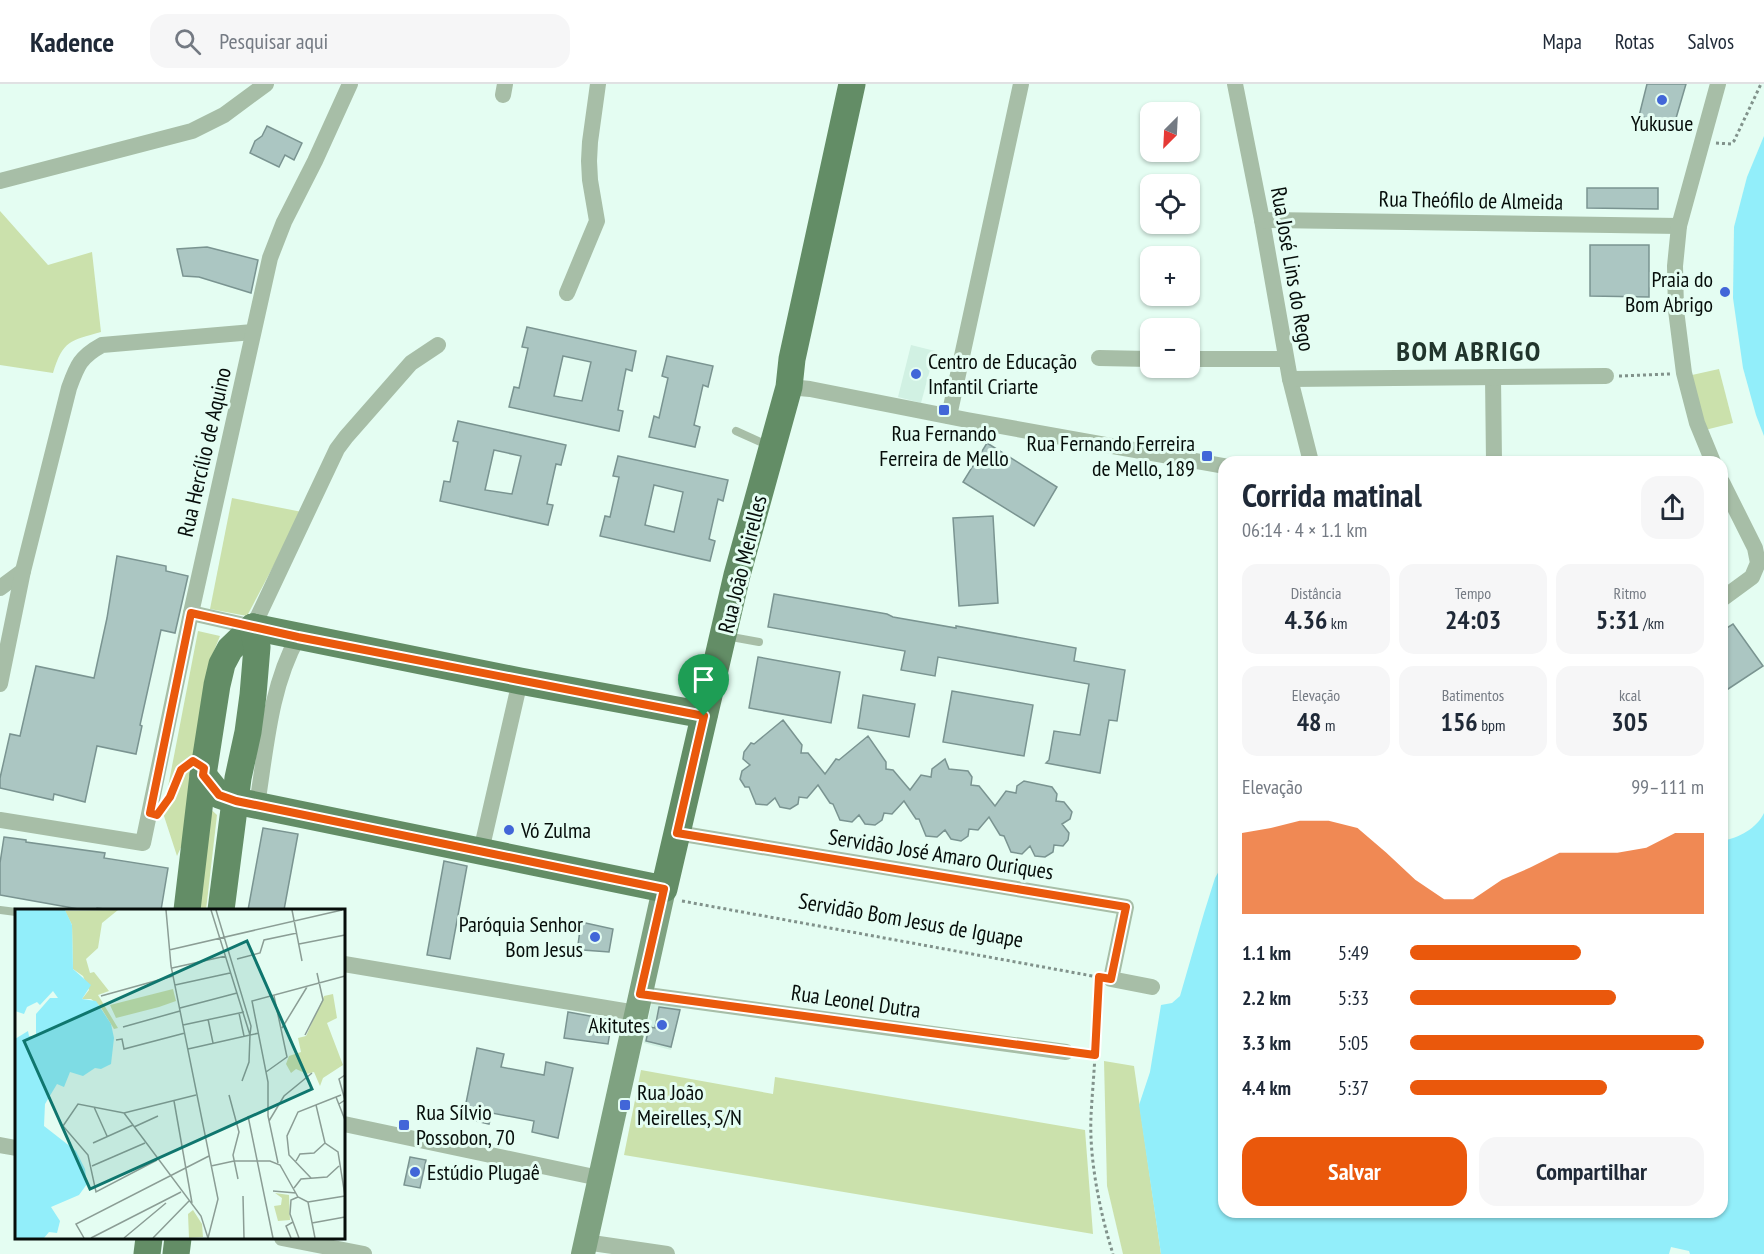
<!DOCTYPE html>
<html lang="pt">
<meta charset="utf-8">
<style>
:root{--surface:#fff;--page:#f6f6f7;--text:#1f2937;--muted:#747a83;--line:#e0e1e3;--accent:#ea580c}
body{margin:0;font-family:"PT Sans Narrow",sans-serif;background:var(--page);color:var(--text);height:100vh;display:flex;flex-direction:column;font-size:22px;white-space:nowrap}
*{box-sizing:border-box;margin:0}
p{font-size:20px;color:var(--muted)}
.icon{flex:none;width:33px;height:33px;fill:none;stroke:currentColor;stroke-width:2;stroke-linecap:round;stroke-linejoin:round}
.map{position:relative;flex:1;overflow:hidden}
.details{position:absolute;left:1218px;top:372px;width:510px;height:762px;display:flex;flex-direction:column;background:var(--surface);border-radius:18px;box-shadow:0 2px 4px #0004}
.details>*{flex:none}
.needle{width:39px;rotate:204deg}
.fabs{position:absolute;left:1140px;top:18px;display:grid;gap:12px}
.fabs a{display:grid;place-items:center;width:60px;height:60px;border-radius:12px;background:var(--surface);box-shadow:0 2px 4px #0004;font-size:30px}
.pin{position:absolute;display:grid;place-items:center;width:51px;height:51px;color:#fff;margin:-62px -26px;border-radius:50% 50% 50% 0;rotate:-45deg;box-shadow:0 0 6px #0007}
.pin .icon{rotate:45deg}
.round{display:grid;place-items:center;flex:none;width:63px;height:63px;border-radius:18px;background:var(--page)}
.headline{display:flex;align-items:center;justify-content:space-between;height:102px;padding:0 24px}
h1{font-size:33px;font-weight:700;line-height:45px}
.metrics{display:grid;grid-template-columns:repeat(3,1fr);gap:9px;height:102px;padding:6px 24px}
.metrics div{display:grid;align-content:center;border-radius:15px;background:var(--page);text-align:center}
.metrics b{font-size:26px;font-weight:700}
.metrics small{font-size:16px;font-weight:400}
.metrics p{font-size:16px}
.chart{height:168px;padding:12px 24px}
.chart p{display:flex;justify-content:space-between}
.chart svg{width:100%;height:108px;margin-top:6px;fill:var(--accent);opacity:.7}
.button{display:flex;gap:12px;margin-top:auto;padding:12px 24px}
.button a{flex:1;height:69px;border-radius:18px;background:var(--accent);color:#fff;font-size:24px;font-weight:700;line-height:69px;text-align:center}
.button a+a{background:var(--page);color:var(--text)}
ul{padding:0 24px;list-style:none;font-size:20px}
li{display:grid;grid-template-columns:96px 72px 1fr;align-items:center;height:45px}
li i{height:15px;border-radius:8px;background:var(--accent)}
header{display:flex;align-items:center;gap:36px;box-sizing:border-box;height:84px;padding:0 30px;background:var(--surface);border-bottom:2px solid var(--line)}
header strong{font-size:28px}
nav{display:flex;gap:33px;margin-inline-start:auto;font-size:21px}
.search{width:420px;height:54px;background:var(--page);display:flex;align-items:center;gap:15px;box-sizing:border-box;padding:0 21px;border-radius:18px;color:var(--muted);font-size:22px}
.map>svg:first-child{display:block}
</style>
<header>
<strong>Kadence</strong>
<div class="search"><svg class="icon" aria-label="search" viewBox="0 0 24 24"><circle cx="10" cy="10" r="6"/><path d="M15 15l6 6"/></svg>Pesquisar aqui</div>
<nav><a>Mapa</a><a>Rotas</a><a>Salvos</a></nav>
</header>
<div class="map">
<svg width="1764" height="1170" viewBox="0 0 1764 1170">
<rect width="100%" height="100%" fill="#e4fdf2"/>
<g fill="#d1f1e3">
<path d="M911,261L935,267L921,319L898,313Z"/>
<path d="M652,917L681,922L671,966L644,959Z"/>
</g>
<g fill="#cbe1ac">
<path d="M0,127L48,181L92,168L101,248C70,257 63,256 53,289L0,281Z"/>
<path d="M1719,285L1733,339L1705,346L1692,291Z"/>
<path d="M232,414L302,428L247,532L210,525Z"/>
<path d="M198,547L220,552L208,582L187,750L177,772L163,729Z"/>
<path d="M205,720L217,731L206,826H193Z"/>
<path d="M1104,977L1134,982L1161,1170H1123L1107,1102Z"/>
<path d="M641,986L773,1010L775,993L1085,1046L1093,1150L624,1071Z"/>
</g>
<g fill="#92eefa">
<path d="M1764,52V352L1756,331L1743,284L1733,214L1734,143L1747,93Z"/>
<path d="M1764,729V1170H1690L1689,1167L1671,1163L1669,1170H1161L1139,1021L1150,988L1161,921L1172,919L1180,912L1204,829L1215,794L1224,778V1128H1722V757C1739,754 1757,744 1764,729Z"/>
</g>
<g fill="#abc6c2" stroke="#7a9491" stroke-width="1.5" fill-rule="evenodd">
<path d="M1647,0H1686L1674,41L1639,32Z"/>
<path d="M267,42L302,59L294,76L285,71L279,83L250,69L255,57L262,52Z"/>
<path d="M1587,104H1658V125L1587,124Z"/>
<path d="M1590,161H1649V213L1590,212Z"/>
<path d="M207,163L258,176L251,209L199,193L183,192L177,165Z"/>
<path d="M527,243L636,267L632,287L626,285L618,326L623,327L619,347L509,323L514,303L519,304L528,264L522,263ZM563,272L591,278L582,317L554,312Z"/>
<path d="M667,272L713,282L708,303L703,301L694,341L700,343L695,363L649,353L654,332L659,334L668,294L662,292Z"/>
<path d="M458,337L566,361L561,381L556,380L547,420L553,421L548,441L440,417L444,397L450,398L458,358L453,357ZM494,366L521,372L512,410L485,406Z"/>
<path d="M987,359L1057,403L1034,442L963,398Z"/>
<path d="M618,372L728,396L723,417L718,415L709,455L715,457L710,477L600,452L605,432L610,433L619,393L613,392ZM654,401L683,408L674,448L645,441Z"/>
<path d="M993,432L998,519L959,522L953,434Z"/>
<path d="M117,472L166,482V487L188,492L175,549L161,546L140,641L142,642L136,670L97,662L85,718L54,710L53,716L0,704V694L10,650L20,652L36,582L94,594L107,534Z"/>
<path d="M774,510L887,530L893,533L956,544V542L1076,564L1074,577L1125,586L1117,637L1109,636L1100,689L1046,679L1049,676L1054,647L1080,651L1089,600L938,573L935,592L901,586L905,567L768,543Z"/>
<path d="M1733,540L1763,582L1722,609V547Z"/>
<path d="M758,573L840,588L831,639L749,624Z"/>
<path d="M952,607L1033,621L1024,672L943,658Z"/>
<path d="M863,611L915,620L909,653L858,644Z"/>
<path d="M783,636L802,661L801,669H808L825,690L836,675L839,676L868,652L886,678V685L893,686L910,706L921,691L931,693L932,685L945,675L949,685L968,687L972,693L971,701L979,702L995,722L1006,707L1016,709L1017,702L1024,697L1052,703L1057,710L1056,717L1064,718L1072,728L1070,735L1062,740L1069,749L1068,756L1063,762L1054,761L1053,768L1045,773L1035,772L1030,762L1022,770L1011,768L1004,752L1000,751L989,733L978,746L969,745L968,752L961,757L951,755L945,746L937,753L926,752L919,735H916L904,717L892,730L884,729L882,736L875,741L865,740L859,731L852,738L840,736L833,720L830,719L818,701L807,714L799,713L798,720L790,725L780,723L775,714L767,721L756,720L749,703H745L740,695L742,687L750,681L743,675L744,668L751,659L754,660Z"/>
<path d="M263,744L298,750L284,826H248Z"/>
<path d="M4,753L26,756V758L105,769L104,774L168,784L161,826H113L97,824L96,826H84L0,811V779Z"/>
<path d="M444,777L467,782L450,875L427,871Z"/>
<path d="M581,838L613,845L609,868L583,866L584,862L578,861Z"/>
<path d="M659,923L680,926L671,963L646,957L649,943L655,944Z"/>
<path d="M568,928L612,936L608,960L564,954Z"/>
<path d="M477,964L504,970L501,983L544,991L546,978L573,984L558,1054L532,1048L534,1037L492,1029L489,1040L463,1034Z"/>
<path d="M410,1073L426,1076L420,1104L404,1101Z"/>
</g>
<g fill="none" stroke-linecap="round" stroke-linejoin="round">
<g stroke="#81928b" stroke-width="3" stroke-dasharray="3 3" stroke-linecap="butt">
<path d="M1716,59L1731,60L1734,57L1761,0"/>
<path d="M1619,292L1670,290"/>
<path d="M171,711L181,687"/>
<path d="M682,817L1098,893"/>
<path d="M1080,969L1095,971C1094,991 1092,1012 1091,1032C1089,1075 1100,1129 1113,1170"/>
<path d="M1095,971L1099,904"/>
</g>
<g stroke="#a7bea7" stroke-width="8">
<path d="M736,347L769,362"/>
<path d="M726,552L759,558"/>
<path d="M0,826L16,828"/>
</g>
<g stroke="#a7bea7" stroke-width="16">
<path d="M1235,0L1262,136L1290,295L1311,378"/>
<path d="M503,11L505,0"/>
<path d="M0,97L192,47L224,31L266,0"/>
<path d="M1262,136L1679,142"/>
<path d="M567,209L597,137L590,96L589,77L590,58L598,0"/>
<path d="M1099,274L1150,275"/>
<path d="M1190,275H1286"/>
<path d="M1493,293L1494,378"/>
<path d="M1290,295L1606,292"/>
<path d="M789,303L810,305L967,336L1224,382"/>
<path d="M949,332L1021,0"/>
<path d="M1713,378L1697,339L1684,289L1676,226L1675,182L1679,142L1718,0"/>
<path d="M1722,398L1755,464L1758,479L1752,493L1722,515"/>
<path d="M0,504L23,487"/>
<path d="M191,529L253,543L337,365L346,353L411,279L438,261"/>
<path d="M0,600L23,487L69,304C77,282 80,273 102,261L253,248"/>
<path d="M257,721C266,665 270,603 298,553"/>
<path d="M0,736L143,759L191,529L270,174L284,138L315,77L350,0"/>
<path d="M677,749L1126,823L1111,895L1152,903"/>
<path d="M481,767L520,597"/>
<path d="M344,880L636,929"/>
<path d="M640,910L1066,968"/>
<path d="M344,1040L599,1094"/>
<path d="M0,1061L16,1064"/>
<path d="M282,1154L364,1170"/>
<path d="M585,1158L667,1170"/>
</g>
<path stroke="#7fa281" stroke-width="24" d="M583,1170L664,805"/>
<g stroke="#638d66" stroke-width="27">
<path d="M253,543L520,597L704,631"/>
<path d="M203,691L219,711L236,717L664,805L737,491L789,303L792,275L852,0"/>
<path d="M187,826L203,691L217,601L222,580L230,565L253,543"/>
<path d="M221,826L238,694L248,648L253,611L257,563L253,543"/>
<path d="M147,1170L149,1154"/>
<path d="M176,1170L178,1154"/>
</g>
</g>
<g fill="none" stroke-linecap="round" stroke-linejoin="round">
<defs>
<path id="route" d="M191,529L298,553L704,632L677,749L1126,823L1111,895L1099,893L1095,971L640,910L664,805L236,717L219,711L203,691L204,684L193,677L181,686L170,713L157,731L150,729Z"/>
</defs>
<use href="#route" stroke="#fff" stroke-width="12"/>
<use href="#route" stroke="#ea580c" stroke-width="8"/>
</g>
<g fill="#4266d8" stroke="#e4fdf2" stroke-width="2">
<circle cx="1662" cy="16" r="6"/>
<circle cx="1725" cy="208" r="6"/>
<circle cx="916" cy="290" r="6"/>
<rect x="938" y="320" width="12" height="12" rx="3"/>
<rect x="1201" y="366" width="12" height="12" rx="3"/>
<circle cx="509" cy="746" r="6"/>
<circle cx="595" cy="853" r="6"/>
<circle cx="662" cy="941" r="6"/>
<rect x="619" y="1015" width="12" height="12" rx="3"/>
<rect x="398" y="1035" width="12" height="12" rx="3"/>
<circle cx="415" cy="1088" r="6"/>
</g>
<g text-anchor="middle" stroke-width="6" stroke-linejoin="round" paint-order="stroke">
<g font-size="22" fill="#060d0a" stroke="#e4fdf2" text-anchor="start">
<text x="1662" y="47" text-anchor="middle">Yukusue</text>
<text x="1713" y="203" text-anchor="end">Praia do<tspan x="1713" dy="25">Bom Abrigo</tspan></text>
<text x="928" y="285">Centro de Educação<tspan x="928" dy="25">Infantil Criarte</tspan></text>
<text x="944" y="357" text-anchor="middle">Rua Fernando<tspan x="944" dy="25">Ferreira de Mello</tspan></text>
<text x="1195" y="367" text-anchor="end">Rua Fernando Ferreira<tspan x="1195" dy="25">de Mello, 189</tspan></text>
<text x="521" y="754">Vó Zulma</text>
<text x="583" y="848" text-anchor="end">Paróquia Senhor<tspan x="583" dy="25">Bom Jesus</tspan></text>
<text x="650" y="949" text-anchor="end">Akitutes</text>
<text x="637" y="1016">Rua João<tspan x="637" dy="25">Meirelles, S/N</tspan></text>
<text x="416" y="1036">Rua Sílvio<tspan x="416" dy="25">Possobon, 70</tspan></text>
<text x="427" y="1096">Estúdio Plugaê</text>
</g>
<g font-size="22" fill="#060d0a" stroke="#e4fdf2">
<text transform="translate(1471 116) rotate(1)" y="8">Rua Theófilo de Almeida</text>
<text transform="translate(1293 185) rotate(80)" y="8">Rua José Lins do Rego</text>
<text transform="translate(204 368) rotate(-77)" y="8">Rua Hercílio de Aquino</text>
<text transform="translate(742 480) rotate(-76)" y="8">Rua João Meirelles</text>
<text transform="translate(941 770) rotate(9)" y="8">Servidão José Amaro Ouriques</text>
<text transform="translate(911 836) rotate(10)" y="8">Servidão Bom Jesus de Iguape</text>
<text transform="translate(856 917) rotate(8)" y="8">Rua Leonel Dutra</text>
</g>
<g font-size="28" font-weight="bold" letter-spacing="1.5" fill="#21352c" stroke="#e4fdf2">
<text x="1469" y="277">BOM ABRIGO</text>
</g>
</g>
<g transform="translate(15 825)">
<rect width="330" height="330" fill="#e4fdf2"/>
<path d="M103,1L87,14L83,39L71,50L75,64L79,63L94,82L83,86L103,119L99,120L85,97L76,90H67L74,81L68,67L58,60L57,16L50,2ZM158,80L161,92L144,98L101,109L95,96ZM318,85L322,109L312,114L328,156L308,169L305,177L299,163L292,165L281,160L276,164L271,155L274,147L286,143L283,129L291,127L309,87ZM260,284L274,286L275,311L263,312L259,297L266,296L267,289ZM178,301L187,315L188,328L174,329L173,305Z" fill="#cbe1ac"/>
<path d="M0,1H50L57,16L58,60L76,76L67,90L81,92L96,115L99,129L96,155L86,160L80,159L68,167L55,163L49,178L42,175L30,195L29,217L61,242L70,260L72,275L64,286L36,298L45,312L42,324L34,323L29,329H0V130L13,122L14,127H21V105L35,89H43L38,82L25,96L22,93L12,98L9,105L0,102Z" fill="#92eefa"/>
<path fill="none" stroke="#8b9d95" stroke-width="1.5" d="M151,1L156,57L203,290L193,329M196,1L235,126M201,1L236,117L235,126M277,1L287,52M284,35L330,26M154,41L327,1M222,50L245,44L249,31L282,24M157,59L211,47M160,76L215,64M86,87L158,67M165,99L222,84M224,104L229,127M193,110L198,134M168,116L229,103M108,118L165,102M267,119L292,78M290,126L308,91L302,64M101,131L107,130L109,140L170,124M173,140L235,126M251,163L272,148L259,87M227,172L234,153L235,126L244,124M214,186L224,223L218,246L223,270M321,188L330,211M159,192L177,294M324,195L330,191L324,170L330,166M301,196L310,234L323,243L330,287M79,198L92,227M109,204L186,307L193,329M233,207L258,329M254,212L269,187L297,164M119,218L143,207M78,234L118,216M142,251L81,283L73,246L48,217L63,195L109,204L181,186M281,252L285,245L299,244L310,234M263,254L253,207V173L237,92L330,67M77,257L130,234M196,257L219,252H255L265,256L283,288L293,293L300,329M296,269L274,246L272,227L283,203L326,186M279,279L286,270L312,268L324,257M258,282L281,284M228,287L229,329M283,288L276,291L275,305L284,329M293,293L330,287M297,314L330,308M69,329L61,315L194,247M76,329L166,283M109,329L151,294M138,329L174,292M276,329L271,317L278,313"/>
<path fill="#0f766e" fill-opacity="0.15" stroke="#0f766e" stroke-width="3" d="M232,32L297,180L75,280L9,132Z"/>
<rect width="330" height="330" fill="none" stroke="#060d0a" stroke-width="3"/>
</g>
</svg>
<div class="fabs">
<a><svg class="needle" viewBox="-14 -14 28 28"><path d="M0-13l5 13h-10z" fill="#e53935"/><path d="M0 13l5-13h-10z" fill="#747a83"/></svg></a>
<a><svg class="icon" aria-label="locate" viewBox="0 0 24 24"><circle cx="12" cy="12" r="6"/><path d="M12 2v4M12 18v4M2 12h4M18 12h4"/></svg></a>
<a>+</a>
<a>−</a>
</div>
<div class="pin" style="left:704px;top:632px;background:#1e9e55"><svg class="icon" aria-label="arrive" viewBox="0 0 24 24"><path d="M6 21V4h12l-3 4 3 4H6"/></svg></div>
<section class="details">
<div class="headline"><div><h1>Corrida matinal</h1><p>06:14 · 4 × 1.1 km</p></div><a class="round"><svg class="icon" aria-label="share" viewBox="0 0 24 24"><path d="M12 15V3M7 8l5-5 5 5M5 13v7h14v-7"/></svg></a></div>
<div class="metrics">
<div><p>Distância</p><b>4.36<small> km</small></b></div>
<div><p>Tempo</p><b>24:03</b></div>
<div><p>Ritmo</p><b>5:31<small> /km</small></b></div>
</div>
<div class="metrics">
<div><p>Elevação</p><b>48<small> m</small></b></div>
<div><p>Batimentos</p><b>156<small> bpm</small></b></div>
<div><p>kcal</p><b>305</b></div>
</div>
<div class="chart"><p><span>Elevação</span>99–111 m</p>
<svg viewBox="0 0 160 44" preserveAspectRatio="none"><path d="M0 44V11L10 9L20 6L30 6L40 9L50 19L60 30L70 38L80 38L90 30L100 25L110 19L120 19L130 19L140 17L150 11L160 11V44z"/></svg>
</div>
<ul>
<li><b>1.1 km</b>5:49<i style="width:58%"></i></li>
<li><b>2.2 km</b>5:33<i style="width:70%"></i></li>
<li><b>3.3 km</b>5:05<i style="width:100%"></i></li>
<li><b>4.4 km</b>5:37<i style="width:67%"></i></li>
</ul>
<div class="button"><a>Salvar</a><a>Compartilhar</a></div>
</section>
</div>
